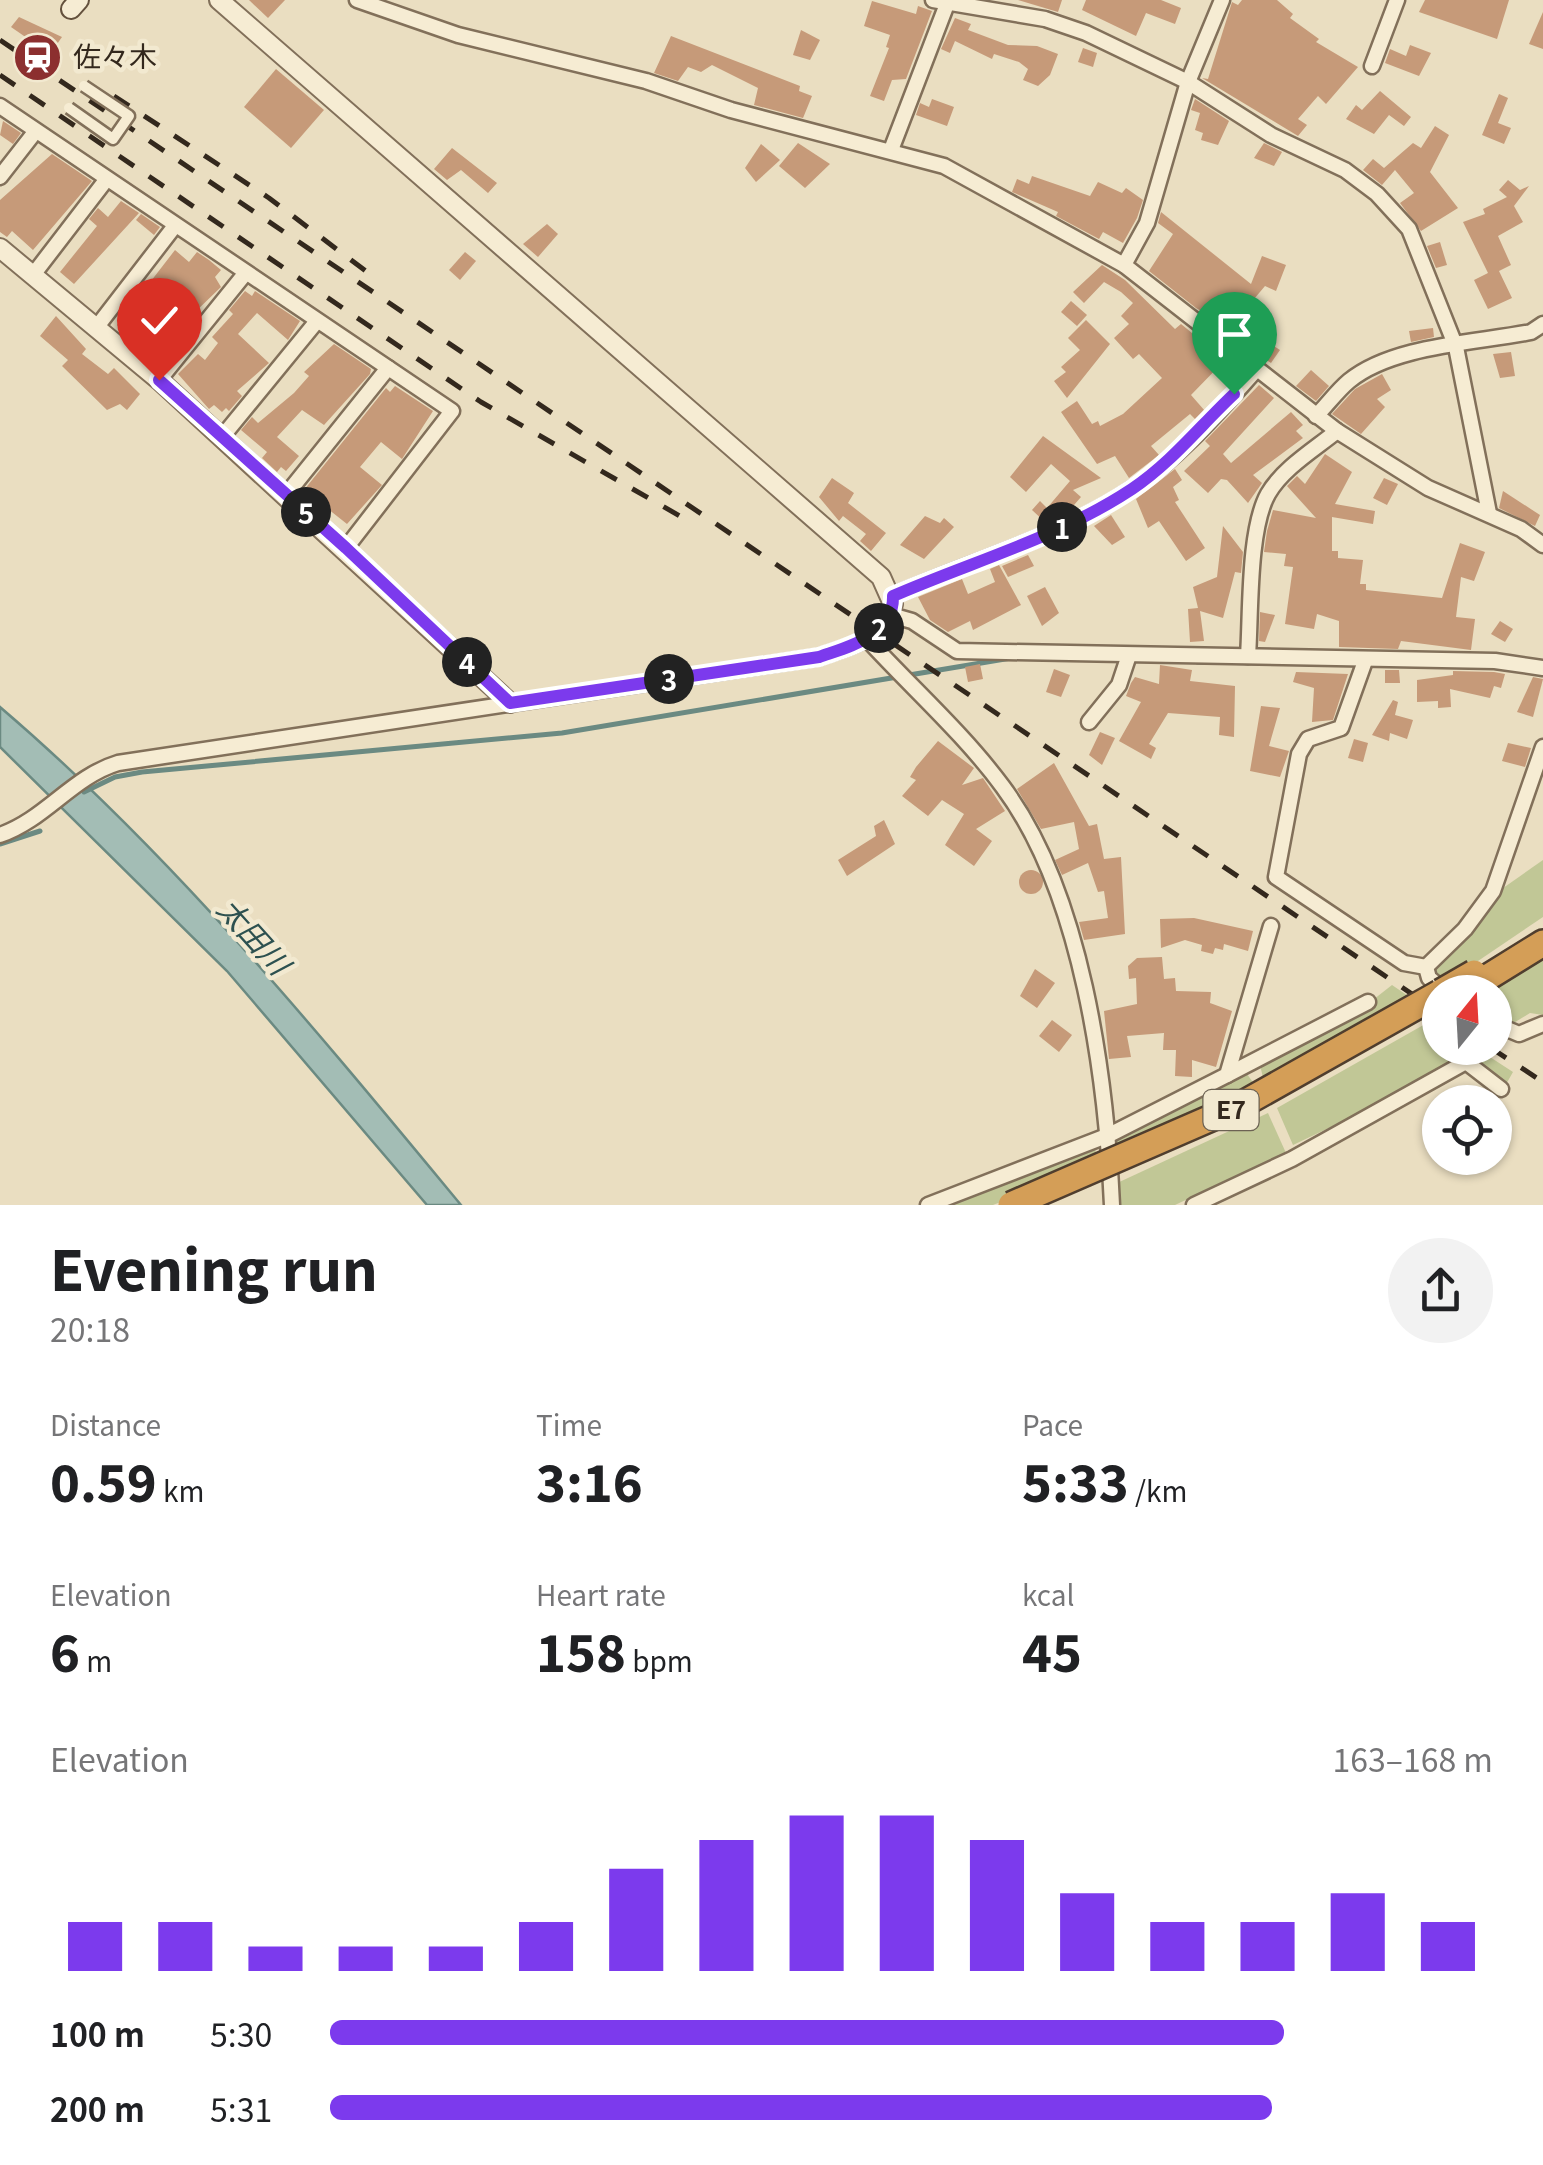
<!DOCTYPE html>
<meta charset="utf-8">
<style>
:root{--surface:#fff;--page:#f2f2f2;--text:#202124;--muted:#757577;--accent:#7c3aed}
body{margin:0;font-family:Georgia,"Noto Sans JP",serif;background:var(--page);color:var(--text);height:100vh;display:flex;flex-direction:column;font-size:38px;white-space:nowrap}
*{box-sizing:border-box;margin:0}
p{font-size:32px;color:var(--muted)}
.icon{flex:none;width:55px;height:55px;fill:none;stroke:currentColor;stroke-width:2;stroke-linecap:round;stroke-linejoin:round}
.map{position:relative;height:1205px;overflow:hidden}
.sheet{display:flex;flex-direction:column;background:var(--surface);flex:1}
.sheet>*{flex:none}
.needle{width:65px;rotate:18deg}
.controls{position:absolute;left:1422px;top:975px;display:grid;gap:20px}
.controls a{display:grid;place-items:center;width:90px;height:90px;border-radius:50%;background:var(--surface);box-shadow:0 2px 8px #0004;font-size:50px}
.pin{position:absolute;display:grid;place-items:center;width:85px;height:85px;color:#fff;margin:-102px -42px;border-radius:50% 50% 50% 0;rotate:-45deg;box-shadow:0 0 10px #0007}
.pin .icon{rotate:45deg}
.km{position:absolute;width:50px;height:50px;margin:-25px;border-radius:50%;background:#222;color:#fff;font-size:28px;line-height:50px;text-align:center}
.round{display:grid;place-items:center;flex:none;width:105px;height:105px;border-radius:52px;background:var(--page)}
.head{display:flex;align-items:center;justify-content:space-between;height:170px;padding:0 50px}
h1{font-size:55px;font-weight:800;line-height:75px}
.stats{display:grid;grid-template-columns:repeat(3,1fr);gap:15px;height:170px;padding:10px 50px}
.stats div{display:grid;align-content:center}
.stats b{font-size:50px;font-weight:800}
.stats small{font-size:28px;font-weight:400}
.stats p{font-size:28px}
.chart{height:280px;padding:20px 50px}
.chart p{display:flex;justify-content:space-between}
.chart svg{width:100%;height:180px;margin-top:10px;stroke:var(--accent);stroke-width:6}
ul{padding:0 50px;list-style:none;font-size:32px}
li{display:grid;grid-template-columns:160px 120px 1fr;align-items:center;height:75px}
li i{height:25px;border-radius:12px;background:var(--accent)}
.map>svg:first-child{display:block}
</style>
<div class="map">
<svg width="1543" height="1205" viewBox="0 0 1543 1205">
<rect width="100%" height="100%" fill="#eadec1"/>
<g fill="#c1c796">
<path d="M1543,860V917L1444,984L1431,973L1496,893Z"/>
<path d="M1543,950V1015L1530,1013L1507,1027L1495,1020V992H1474Z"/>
<path d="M1392,985L1417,1002L1265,1086L1260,1065L1369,1003Z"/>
<path d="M1434,1019L1440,1023V1048H1476L1513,1072L1505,1086L1464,1053L1373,1107L1293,1145L1277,1108Z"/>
<path d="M1247,1074L1257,1088L1114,1158V1137Z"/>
<path d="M1268,1113L1286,1153L1175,1205H1115V1184Z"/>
<path d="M1094,1145L1099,1164L993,1205H953Z"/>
</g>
<path fill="#a3bdb5" stroke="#6b8a82" stroke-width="2.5" d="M0,707C172,854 317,1031 461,1205H427L227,971L0,747Z"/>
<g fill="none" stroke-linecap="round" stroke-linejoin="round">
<g stroke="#6b8a82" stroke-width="5">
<path d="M1197,662L1331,664"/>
<path d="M84,792L115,777L142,772L562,733L1011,658"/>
<path d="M0,844L40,831"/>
</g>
</g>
<g fill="#c69a79">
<path d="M249,0H285L268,18Z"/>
<path d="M1018,0H1062L1058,12Z"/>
<path d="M1086,0H1161L1181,8L1175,24L1146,13L1136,36L1082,10Z"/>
<path d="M1242,0H1277L1293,14L1290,18L1319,39L1316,42L1358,67L1326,104L1318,96L1298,119L1307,125L1298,136L1202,78L1208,79L1232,2L1238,5Z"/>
<path d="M1425,0H1509L1497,39L1419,12Z"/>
<path d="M872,1L916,14L918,6L932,11L906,79L892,80L884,101L870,96L889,48L886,47L890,35L864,26Z"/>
<path d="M1543,12V49L1529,44Z"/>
<path d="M19,17L62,37L50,54L11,27Z"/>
<path d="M955,18L971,24L968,30L1008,45L1037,46L1058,54L1050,75L1038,86L1023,80L1028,69L1019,62L994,54L992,59L955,41L950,53L941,49Z"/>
<path d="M801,30L820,40L810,60L793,55Z"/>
<path d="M671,36L800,86L799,91L812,96L803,118L754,105L758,88L712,65L701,72L688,67L678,81L654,73Z"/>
<path d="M1410,45L1431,53L1419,76L1385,63L1390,49L1406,56Z"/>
<path d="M1083,48L1097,53L1093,67L1078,62Z"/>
<path d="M276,69L324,110L291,148L244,107Z"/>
<path d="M1380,91L1411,117L1404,126L1389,115L1374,134L1346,119L1356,105L1362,110Z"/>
<path d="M1499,94L1508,98L1498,123L1511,128L1504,144L1482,135Z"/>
<path d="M932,99L954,107L947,126L916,115L920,103L929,107Z"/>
<path d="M1195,99L1229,121L1218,145L1201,140L1203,133L1195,130L1200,113L1191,110Z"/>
<path d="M3,121L21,133L13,144L0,135Z"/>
<path d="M1435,126L1449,135L1430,172L1458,208L1421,231L1400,203L1414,193L1395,170L1382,185L1363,170L1373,159L1384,168L1413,143L1421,148Z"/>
<path d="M798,143L830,164L805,188L779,166Z"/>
<path d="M1264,143L1282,152L1274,166L1254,158Z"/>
<path d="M761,144L780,160L756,182L745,168Z"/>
<path d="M452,148L497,183L488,193L461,170L447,180L434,169Z"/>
<path d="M52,154L92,181L33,250L12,231L7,237L0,232V200Z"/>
<path d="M1032,176L1090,196L1098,182L1122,193L1126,188L1143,200L1137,218L1123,243L1103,232L1099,239L1056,216L1058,212L1012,192L1017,179L1029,184Z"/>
<path d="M1508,180L1520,190L1529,186L1514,206L1523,222L1498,236L1511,265L1499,271L1512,298L1488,309L1474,280L1488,273L1463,222L1485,214L1483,209L1507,197L1499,190Z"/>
<path d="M121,201L139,213L74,284L60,272L97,226L89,219L98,208L108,217Z"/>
<path d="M1161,212L1251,284L1262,256L1286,265L1276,291L1265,286L1233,324L1220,313L1215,319L1196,308L1149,271L1173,234L1158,223Z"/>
<path d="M141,214L160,227L154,235L136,220Z"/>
<path d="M547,224L558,234L538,257L523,244Z"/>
<path d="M1440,242L1447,265L1436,268L1427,246Z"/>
<path d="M175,250L189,262L197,252L209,260L221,270L215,277L221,287L193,314L182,304L175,313L162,304L132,341L117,325Z"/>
<path d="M465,252L476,261L460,280L449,270Z"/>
<path d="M1102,265L1125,280L1175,329L1181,324L1225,360L1191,395L1205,411L1196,420L1190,414L1151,446L1159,455L1129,478L1115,456L1097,464L1061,412L1077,401L1092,424L1098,421L1100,426L1123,414L1162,378L1139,354L1133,359L1114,338L1129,324L1121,316L1133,303L1121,292L1104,282L1084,303L1073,292Z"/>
<path d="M245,291L252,296L255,291L300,321L288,340L257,313L238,334L269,363L237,391L242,396L229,411L226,408L222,412L214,405L209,409L178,374L198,354L205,360L218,343L212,337L233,314L229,310Z"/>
<path d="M1071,301L1087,315L1077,326L1061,312Z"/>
<path d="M56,316L86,349L82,354L108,374L114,368L140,394L127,410L120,404L107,410L62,366L68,360L40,336Z"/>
<path d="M1086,320L1110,344L1067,398L1054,381L1066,372L1061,367L1080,350L1068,338Z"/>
<path d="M1433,328L1434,337L1411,342L1409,331Z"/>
<path d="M1257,335L1280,350L1271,363L1248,348Z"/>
<path d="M334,344L371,369L370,374L324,425L302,410L277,437L299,456L286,471L281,467L277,472L262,458L267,452L241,430L252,417L258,423L294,393L309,376L304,372Z"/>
<path d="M1511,352L1515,376L1500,378L1493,354Z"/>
<path d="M1311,370L1329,386L1316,401L1296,386Z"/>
<path d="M1382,374L1391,390L1377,399L1385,407L1361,434L1332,414L1355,389Z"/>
<path d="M1259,385L1274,398L1223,454L1231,463L1291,412L1303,425L1296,431L1303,438L1253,475L1262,483L1248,503L1227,480L1221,479L1208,493L1184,471L1210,446L1205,441Z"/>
<path d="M395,386L433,411L402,459L381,442L360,467L382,485L347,524L304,490L386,388L390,392Z"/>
<path d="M1043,436L1101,478L1073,490L1081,497L1067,513L1046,523L1032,510L1040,501L1047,508L1070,481L1051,464L1026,492L1010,477Z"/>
<path d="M1325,454L1352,472L1335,504L1375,511L1373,524L1332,517V551H1338V558L1363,560L1360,584H1366V590L1442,598L1460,543L1485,552L1474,581L1461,577L1456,617L1475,619L1471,650L1401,641L1398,649L1339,647V621L1317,614L1314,629L1285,624L1293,567L1284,566L1286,554L1264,552L1267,531L1273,510L1316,518L1287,486L1297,476L1305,484Z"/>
<path d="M1175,469L1182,480L1173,487L1179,500L1175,502L1205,548L1186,561L1159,521L1148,528L1136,499Z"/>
<path d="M832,478L854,493L848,503L886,533L871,551L860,541L866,534L843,516L839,521L819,497Z"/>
<path d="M1384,478L1398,484L1387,505L1373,498Z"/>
<path d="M1503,491L1540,515L1535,526L1499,508Z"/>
<path d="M1111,515L1125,537L1112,545L1094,526Z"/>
<path d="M925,516L940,523L944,518L954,527L924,559L900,545Z"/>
<path d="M1223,526L1243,552L1241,573L1235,572L1223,618L1200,611L1204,641L1190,642L1188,609L1198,608L1193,587L1217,577Z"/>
<path d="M1028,555L1034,566L1008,577L1002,566Z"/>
<path d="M999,565L1021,605L973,630L970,621L948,632L930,620L918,597L962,579L968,594L995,582L990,569Z"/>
<path d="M1045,587L1059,613L1042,626L1027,596Z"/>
<path d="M1260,612L1275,615L1265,642L1259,641Z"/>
<path d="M1500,621L1513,629L1505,642L1491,634Z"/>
<path d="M980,664L983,679L968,682L965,667Z"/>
<path d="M1160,665L1192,670L1190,681L1235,686L1234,737L1219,735L1220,717L1168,713L1149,744L1156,748L1151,759L1119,741L1141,702L1126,696L1131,683L1135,677L1159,684Z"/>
<path d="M1054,669L1070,675L1061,697L1046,692Z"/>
<path d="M1385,670H1399L1400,683H1385Z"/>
<path d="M1453,671L1494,672L1505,674L1501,688L1494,686L1490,698L1450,689L1451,707L1438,708V701L1417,702V680L1453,675Z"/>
<path d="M1296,672L1348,674L1333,720L1312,722L1314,688L1293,682Z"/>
<path d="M1533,677L1543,679L1533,717L1517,712Z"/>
<path d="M1393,700L1398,702L1395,715L1413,720L1407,739L1390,733L1389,741L1372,735Z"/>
<path d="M1261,706L1280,708L1269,746L1289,751L1280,777L1250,771Z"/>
<path d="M1100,732L1115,738L1102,765L1089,755Z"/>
<path d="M1354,739L1368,743L1363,762L1348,758Z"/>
<path d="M938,741L974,768L962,785L983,778L1005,811L976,829L992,841L974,866L945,845L964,814L942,800L928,816L902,796L916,780L910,777L916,767Z"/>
<path d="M1508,743L1531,748L1525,767L1502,761Z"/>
<path d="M1054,763L1089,826L1097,824L1104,859L1121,857L1125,934L1084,940L1079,922L1108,918L1104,891L1098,892L1088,863L1062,875L1055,860L1079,849L1074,822L1041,829L1017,789Z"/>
<path d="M884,820L895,844L847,876L838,860L876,836L874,826Z"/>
<circle cx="1031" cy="882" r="12"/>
<path d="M1194,918L1253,931L1248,951L1224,944L1223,950L1215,948L1213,954L1201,951L1202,945L1185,940L1161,948L1160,919Z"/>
<path d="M1162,957L1164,979L1175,978L1176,991L1211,992L1210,1003L1232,1011L1216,1067L1192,1060V1077L1175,1076L1176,1050H1163L1164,1033L1127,1036L1131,1057L1109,1059L1104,1011L1137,1004L1136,978L1129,979L1128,966L1137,958Z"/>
<path d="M1035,969L1055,983L1037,1008L1020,996Z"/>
<path d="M1052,1020L1072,1035L1059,1052L1039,1036Z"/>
</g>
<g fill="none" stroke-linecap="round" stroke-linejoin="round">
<defs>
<g id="minor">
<path d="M357,0L458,35L646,81L731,110L944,166L1124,265L1337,431L1428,488L1521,529L1543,545"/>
<path d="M933,0L1045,19L1086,33L1188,82L1271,135L1345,170L1377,194L1409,229L1456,347L1489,513"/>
<path d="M1372,66L1397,0"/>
<path d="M0,106L452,411L346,548"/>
<path d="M891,150L947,4"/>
<path d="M0,177L35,132"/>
<path d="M1124,265L1147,223L1188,82L1222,0"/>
<path d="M33,275L106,180"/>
<path d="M96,328L174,227"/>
<path d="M159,380L244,275"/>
<path d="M1316,416C1327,405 1337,391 1349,381C1393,345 1476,343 1531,332L1543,324"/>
<path d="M222,437L317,321"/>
<path d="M286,495L388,368"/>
<path d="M893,596C973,560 1059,538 1133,488C1179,458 1219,411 1256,370"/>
<path d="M891,615L912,621L957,651L1495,661L1543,668"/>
<path d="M868,640C912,688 964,734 1003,787C1082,893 1106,1076 1112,1205"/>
<path d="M1248,656C1251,613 1248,530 1268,494C1283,468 1315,449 1337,431"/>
<path d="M1365,661L1341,728L1308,739L1299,754L1276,877L1404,963L1426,967L1429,978L1446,992"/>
<path d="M1089,722L1119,685L1129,655"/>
<path d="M0,835C46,819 72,777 118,763L819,657C847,647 887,639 893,604"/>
<path d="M1426,967L1465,929L1493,891L1543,747"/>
<path d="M1495,1024L1519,1034L1543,1024"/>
<path d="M1227,1075L1368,1002"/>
<path d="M928,1205L1109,1135L1227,1075L1271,926"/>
<path d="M1194,1205L1292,1159L1466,1062L1501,1089"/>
</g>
<g id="tertiary">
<path d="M219,0L881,577L893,604"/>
<path d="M0,248L159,380L510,703"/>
</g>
<path id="secondary" d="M71,9L79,0"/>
<path id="motorway" d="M1464,992L1543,943"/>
</defs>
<use href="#minor" stroke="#82705a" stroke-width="19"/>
<use href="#tertiary" stroke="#82705a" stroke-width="22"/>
<use href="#secondary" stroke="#64513d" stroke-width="22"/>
<use href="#motorway" stroke="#503e2e" stroke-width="30"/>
<use href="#minor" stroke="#f6ecd3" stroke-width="14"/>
<use href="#tertiary" stroke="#f6ecd3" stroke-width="18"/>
<use href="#secondary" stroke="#f6ecd3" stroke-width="18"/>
<use href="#motorway" stroke="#d49e57" stroke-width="25"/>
<g stroke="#33281d" stroke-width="5" stroke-dasharray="18 18" stroke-linecap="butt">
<path d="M0,40L1440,1013"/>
<path d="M0,75L481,402L692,523"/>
<path d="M114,96L269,198L367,272"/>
<path d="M1491,1048L1543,1082"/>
</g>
<defs>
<path id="pedestrian-bridge" d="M69,108L113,139L129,116L84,86"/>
<g id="motorway-bridge">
<path d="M1441,992L1474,973"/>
<path d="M1011,1205L1241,1105L1440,993"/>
</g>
</defs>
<use href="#pedestrian-bridge" stroke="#82705a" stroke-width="15" stroke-linecap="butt"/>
<use href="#motorway-bridge" stroke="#503e2e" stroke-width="30" stroke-linecap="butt"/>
<use href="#pedestrian-bridge" stroke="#f6ecd3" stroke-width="10"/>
<use href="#motorway-bridge" stroke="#d49e57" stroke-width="25"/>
</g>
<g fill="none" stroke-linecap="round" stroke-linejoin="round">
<defs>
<path id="route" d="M159,380L346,548L510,703L819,657C850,646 894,636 893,596C973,561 1058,538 1132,489C1171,463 1200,426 1234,394"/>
</defs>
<use href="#route" stroke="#fff" stroke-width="20"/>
<use href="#route" stroke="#7c3aed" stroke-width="12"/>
</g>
<defs>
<symbol id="station-disc" viewBox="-11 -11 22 22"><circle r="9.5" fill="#8c2f2f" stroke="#f2e9d0"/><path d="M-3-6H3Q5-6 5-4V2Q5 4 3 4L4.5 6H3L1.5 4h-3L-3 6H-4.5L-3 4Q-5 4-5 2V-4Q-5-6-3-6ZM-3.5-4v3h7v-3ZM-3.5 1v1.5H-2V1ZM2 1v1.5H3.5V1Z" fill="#fff"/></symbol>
</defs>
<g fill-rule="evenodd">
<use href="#station-disc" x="10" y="30" width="55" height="55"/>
</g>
<g text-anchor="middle" stroke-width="9" stroke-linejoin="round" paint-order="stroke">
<rect fill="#f2e9d0" stroke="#6c6253" stroke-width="2.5" x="1203.5" y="1090" width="55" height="40" rx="8"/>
<g font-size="25" font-weight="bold" fill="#33281d">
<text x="1231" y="1119">E7</text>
</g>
<g font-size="28" fill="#33281d" stroke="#f2e9d0" text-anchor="start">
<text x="73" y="67">佐々木</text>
</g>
<g font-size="30" font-style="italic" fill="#2d5150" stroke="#f2e9d0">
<text transform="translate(253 937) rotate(48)" y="10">太田川</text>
</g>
</g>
</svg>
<div class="controls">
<a><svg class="needle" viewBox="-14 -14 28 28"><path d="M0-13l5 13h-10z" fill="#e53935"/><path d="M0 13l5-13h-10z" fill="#757577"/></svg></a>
<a><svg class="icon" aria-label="locate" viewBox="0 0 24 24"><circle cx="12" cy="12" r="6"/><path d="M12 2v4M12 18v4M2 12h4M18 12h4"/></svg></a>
</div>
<div class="pin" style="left:1234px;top:394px;background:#1e9e55"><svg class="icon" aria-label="arrive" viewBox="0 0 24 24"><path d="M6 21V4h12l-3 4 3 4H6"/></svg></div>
<div class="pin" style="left:159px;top:380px;background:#d93025"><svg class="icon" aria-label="check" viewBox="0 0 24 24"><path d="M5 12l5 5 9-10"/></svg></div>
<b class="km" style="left:1062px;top:527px">1</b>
<b class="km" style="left:879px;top:628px">2</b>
<b class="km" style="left:669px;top:679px">3</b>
<b class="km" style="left:467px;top:662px">4</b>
<b class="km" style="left:306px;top:512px">5</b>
</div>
<section class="sheet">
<div class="head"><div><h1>Evening run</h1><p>20:18</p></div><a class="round"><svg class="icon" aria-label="share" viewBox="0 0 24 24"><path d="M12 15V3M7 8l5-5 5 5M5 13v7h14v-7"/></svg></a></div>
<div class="stats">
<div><p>Distance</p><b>0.59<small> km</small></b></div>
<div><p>Time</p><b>3:16</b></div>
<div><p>Pace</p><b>5:33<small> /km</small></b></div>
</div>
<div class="stats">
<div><p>Elevation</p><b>6<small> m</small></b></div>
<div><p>Heart rate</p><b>158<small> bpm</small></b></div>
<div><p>kcal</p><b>45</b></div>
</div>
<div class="chart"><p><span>Elevation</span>163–168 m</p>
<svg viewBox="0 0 160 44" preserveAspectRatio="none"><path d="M5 44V32M15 44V32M25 44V38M35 44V38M45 44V38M55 44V32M65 44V19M75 44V12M85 44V6M95 44V6M105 44V12M115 44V25M125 44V32M135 44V32M145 44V25M155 44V32"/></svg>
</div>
<ul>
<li><b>100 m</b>5:30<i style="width:82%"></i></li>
<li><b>200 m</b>5:31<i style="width:81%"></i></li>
</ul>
</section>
